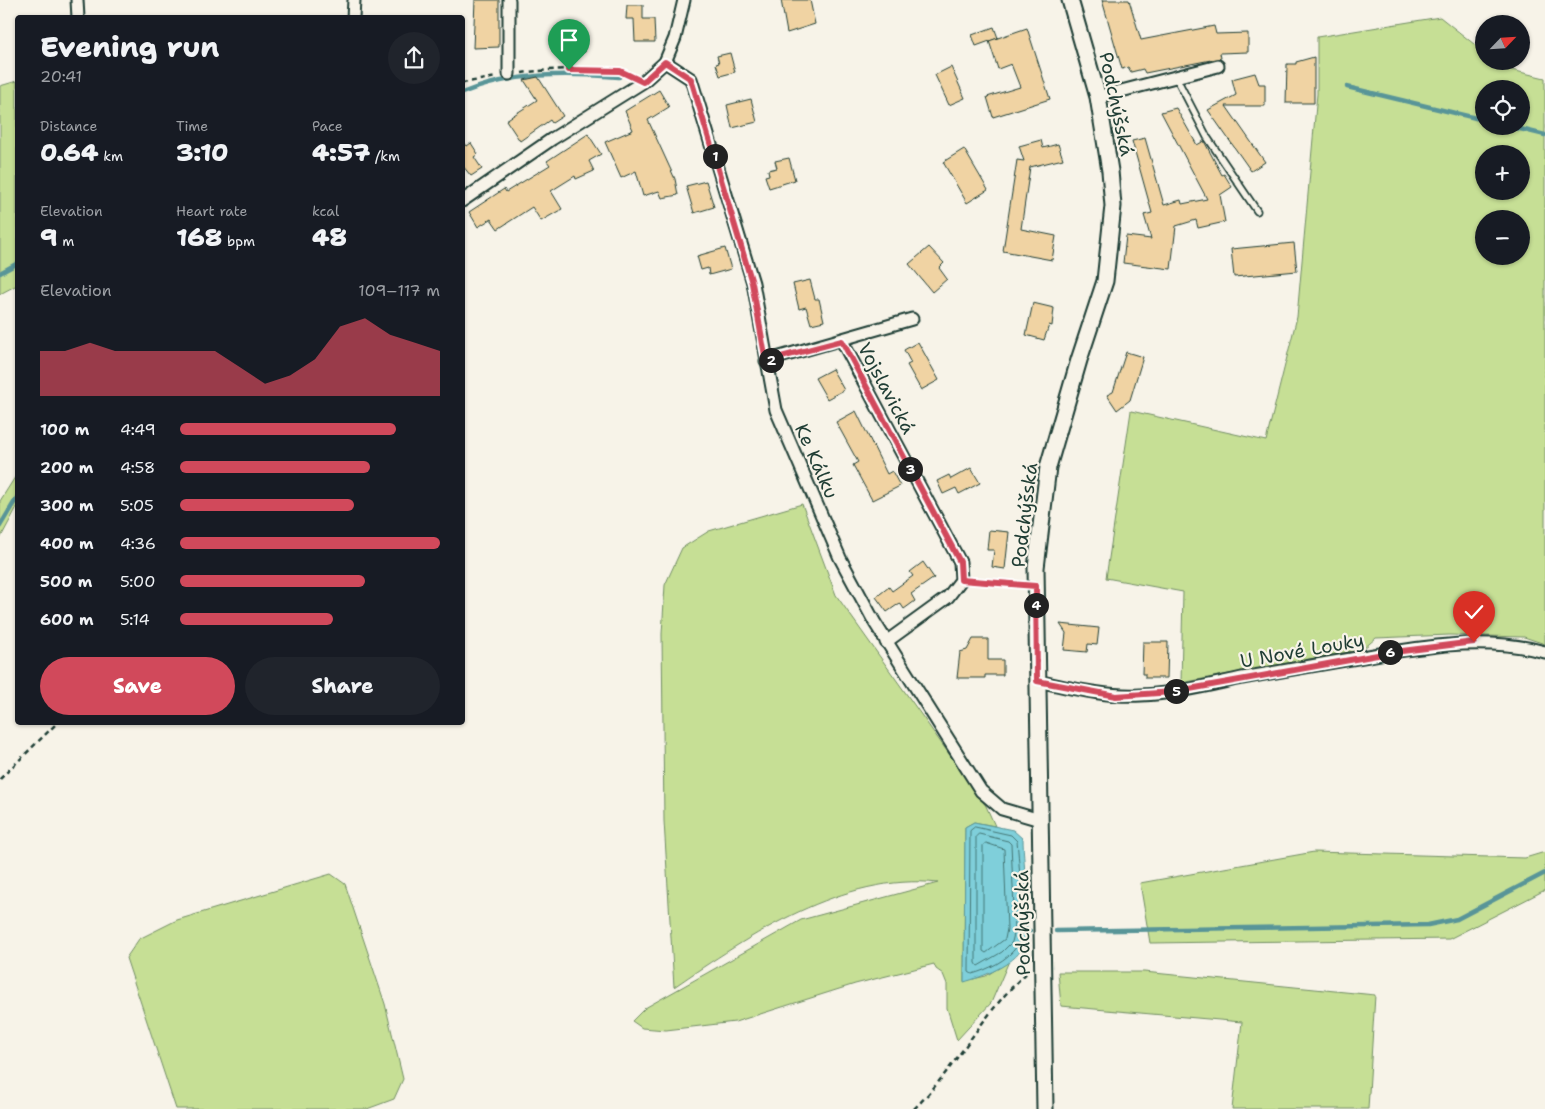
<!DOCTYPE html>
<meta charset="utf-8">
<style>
:root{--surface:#171b24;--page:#20242c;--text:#f1f3f6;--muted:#9ea1a6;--accent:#d1495b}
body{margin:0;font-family:"Shantell Sans",sans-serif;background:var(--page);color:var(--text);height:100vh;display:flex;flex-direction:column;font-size:19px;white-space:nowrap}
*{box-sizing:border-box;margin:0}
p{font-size:16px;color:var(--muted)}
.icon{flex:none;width:28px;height:28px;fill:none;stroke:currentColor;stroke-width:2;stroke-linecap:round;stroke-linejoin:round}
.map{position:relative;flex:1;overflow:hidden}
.sheet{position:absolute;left:15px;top:15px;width:450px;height:710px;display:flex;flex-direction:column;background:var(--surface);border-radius:5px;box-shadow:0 1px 4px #0004}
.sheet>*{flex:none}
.needle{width:32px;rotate:65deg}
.buttons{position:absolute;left:1475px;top:15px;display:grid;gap:10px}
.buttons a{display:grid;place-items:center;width:55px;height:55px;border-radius:50%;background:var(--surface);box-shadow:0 1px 4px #0004;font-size:25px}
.pin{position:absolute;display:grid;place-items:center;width:42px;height:42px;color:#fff;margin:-51px -21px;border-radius:50% 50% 50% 0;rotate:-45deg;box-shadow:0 0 5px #0007}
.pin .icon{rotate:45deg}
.km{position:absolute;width:25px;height:25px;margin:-12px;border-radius:50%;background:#222;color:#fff;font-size:14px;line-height:25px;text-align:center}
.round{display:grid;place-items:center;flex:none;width:52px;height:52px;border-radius:26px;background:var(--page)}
.summary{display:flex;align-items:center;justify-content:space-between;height:85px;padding:0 25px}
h1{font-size:28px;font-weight:800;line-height:38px}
.metrics{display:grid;grid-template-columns:repeat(3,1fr);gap:8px;height:85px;padding:5px 25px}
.metrics div{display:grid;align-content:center}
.metrics b{font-size:25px;font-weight:800}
.metrics small{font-size:14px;font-weight:400}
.metrics p{font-size:14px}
.chart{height:140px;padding:10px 25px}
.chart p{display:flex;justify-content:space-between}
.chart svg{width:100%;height:90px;margin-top:5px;fill:var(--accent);opacity:.7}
.primary-button{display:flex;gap:10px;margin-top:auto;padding:10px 25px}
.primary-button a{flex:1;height:58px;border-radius:30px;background:var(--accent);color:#fff;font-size:20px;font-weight:800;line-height:58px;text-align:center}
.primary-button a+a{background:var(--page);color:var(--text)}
ul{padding:0 25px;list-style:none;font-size:16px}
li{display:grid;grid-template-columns:80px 60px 1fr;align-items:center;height:38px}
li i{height:12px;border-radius:6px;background:var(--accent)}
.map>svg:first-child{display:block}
</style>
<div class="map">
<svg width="1545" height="1109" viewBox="0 0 1545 1109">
<rect width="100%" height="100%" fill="#f7f3e8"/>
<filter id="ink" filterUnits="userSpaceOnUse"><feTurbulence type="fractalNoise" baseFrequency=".02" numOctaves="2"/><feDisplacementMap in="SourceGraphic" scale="10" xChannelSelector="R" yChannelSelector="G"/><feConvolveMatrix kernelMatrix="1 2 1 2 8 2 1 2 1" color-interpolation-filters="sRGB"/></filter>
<g filter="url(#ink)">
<g fill="#c6df95" stroke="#728e64" fill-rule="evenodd">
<path d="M1440,17L1484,52V61H1495L1503,68L1545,78V644L1524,637L1449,635L1376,638L1363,649L1181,683L1183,592L1106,578L1131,411L1266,441L1297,317L1317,94V37ZM1484,89H1521V126H1484ZM1484,154H1521V191H1484ZM1484,219H1521V256H1484Z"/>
<path d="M17,81V285L0,294V86Z"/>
<path d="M17,474V507L0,539V501Z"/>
<path d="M802,504L836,595L986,806L995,826L974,822L965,827L964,981L986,976L1009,961L991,1003L957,1040L947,1008V984L943,974L936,969L934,964L855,984L735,1022L666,1030L642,1028L632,1021L645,1008L801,920L938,883C845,872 748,936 674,987L664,821L662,634L665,585L682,548L709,531Z"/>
<path d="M1314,852L1525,858L1545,852V890L1449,939L1150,943L1140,883Z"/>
<path d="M331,874L345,884L385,1004L403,1079L394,1099L367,1109H176L126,958L139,939L177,920Z"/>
<path d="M1058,972H1144L1375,995L1368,1109H1232L1242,1022L1061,1006Z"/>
</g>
<path fill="#7fcfda" stroke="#599598" d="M974,822L1013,830L1023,839C1023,863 1032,927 1023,947C1014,965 982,977 964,982L965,827Z"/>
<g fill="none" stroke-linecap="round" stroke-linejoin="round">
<g stroke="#457776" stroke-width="1">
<path d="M975,827L1011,835L1017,841C1019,859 1025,933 1017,946C1008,960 987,970 972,974L969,972L970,831Z"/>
<path d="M979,834L1008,841L1011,844L1015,930L1012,942L1002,952L978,966L976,963V837Z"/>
<path d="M986,843L1004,849L1007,929L1005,939L986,953L983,951V846Z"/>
</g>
<g stroke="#599598" stroke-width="4.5">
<path d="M1347,87L1484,120"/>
<path d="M462,93C513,72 565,73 619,77"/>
<path d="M1508,126L1545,135"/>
<path d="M0,273L18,263"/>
<path d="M0,526L18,496"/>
<path d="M1026,931H1030"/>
<path d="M1056,931L1428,925L1457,919L1545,873"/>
</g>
</g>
<g fill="#f0d3a3" stroke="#1f3d34">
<path d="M475,0H499V47L473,48Z"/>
<path d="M781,0H810L815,24L787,33Z"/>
<path d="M1102,0H1129L1141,40L1214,26L1216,34L1248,33V52L1220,53L1221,58L1145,73L1143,69L1131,72L1128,67L1122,69Z"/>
<path d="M627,5H643V19H654L655,42H635L634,19H626Z"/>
<path d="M994,27L998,38L976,46L972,35Z"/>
<path d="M1027,28L1050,99L993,117L987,97L1020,87L1011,64L998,69L989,41Z"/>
<path d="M561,30L585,32V52H578L575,56H564V52H554V44L550,40L555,33H561Z"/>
<path d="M730,53L735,72L720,76L716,64L719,63L717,56Z"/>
<path d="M1314,57V103H1286L1287,64H1296V62Z"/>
<path d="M951,67L965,98L949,105L935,75Z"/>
<path d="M1255,73L1259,84H1265V106H1226L1265,162L1251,171L1208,110L1236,95L1232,79Z"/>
<path d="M538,77L563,116L552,123L550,120L520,141L506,120L537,100L524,80Z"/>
<path d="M659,90L669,107L648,120L675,179L678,195L662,198L659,191L643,196L636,171L621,178L605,142L633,130L625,111Z"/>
<path d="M751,99L757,122L732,128L727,105Z"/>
<path d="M1176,108L1197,145L1204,141L1222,175L1224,174L1232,187L1220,195L1225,222L1198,228L1196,220L1176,226L1171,269L1123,263L1126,236L1151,239L1144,215L1152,213L1132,141L1145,138L1164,205L1181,200L1182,204L1207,199L1161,112Z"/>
<path d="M588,134L601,154L589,161L594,171L576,179L575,176L551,191L562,209L541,221L532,207L498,229L491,219L478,227L469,212L504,189L506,192L550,165L547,161Z"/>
<path d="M462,140L467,146L471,143L478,154L474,157L482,169L471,176L462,165Z"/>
<path d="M1041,140L1043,148L1058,144L1063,159L1030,167L1021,229L1056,236L1052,260L1003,251L1017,160L1024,161L1019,146Z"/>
<path d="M964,149L988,190L967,203L943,162Z"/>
<path d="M789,158L795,180L769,188L765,176L769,175L768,170L777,168L775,161Z"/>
<path d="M706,181L714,207L694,213L686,186Z"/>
<path d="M1294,243L1297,271L1234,277L1231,249Z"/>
<path d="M929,247L944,263L939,268L947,279L932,292L909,264Z"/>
<path d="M725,248L731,269L709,275L708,268L701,270L697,256Z"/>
<path d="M810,280L815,299H819L824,321L811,324L806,307L799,309L793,284Z"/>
<path d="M1033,303L1054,308L1052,326L1049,325L1044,340L1026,335Z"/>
<path d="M918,342L939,380L921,390L907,365L911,363L904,350Z"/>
<path d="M1126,352L1143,357L1130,400L1117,410L1107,395L1113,392Z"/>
<path d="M832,369L844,390L827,399L815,378Z"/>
<path d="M856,411L887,474L892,471L900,486L872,500L853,465L858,462L836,422Z"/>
<path d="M971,468L980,483L959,494L956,488L943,494L937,481L949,475L951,479Z"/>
<path d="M989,530L1009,532L1005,569L992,567L994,550H987Z"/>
<path d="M923,562L934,578L911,594L915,601L904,609L900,603L887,612L876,597L889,587L892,591L913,576L910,572Z"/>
<path d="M1060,624L1099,628L1097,645L1088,644L1087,652L1064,650L1066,633Z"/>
<path d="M973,639H988V660H1003V675H985V678H957L960,652L967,650Z"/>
<path d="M1143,642H1168L1167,678H1145V674H1142Z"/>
</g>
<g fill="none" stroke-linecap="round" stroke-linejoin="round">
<defs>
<path id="service" d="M1176,77L1207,137L1257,211"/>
<g id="minor">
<path d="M77,0L78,18"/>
<path d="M353,18L354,0"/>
<path d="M665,62L691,79L753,283L776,410L840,558L875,623L981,791L1002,809L1040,820"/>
<path d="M509,74V0"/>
<path d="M1098,97L1218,66"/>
<path d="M462,201L552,139L643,82L665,62L675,38L684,0"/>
<path d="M842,341L960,562L961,580L948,597L886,642"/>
<path d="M766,361L912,319"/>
<path d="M1037,681C1071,688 1106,697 1141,695C1175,694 1209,685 1242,678C1288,670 1334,662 1380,654C1435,645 1490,637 1545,652"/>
</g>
<path id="tertiary" d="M1045,1109L1036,568L1048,467L1079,360L1105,281L1113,206L1110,171L1098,97L1070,0"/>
</defs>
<use href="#service" stroke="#1f3d34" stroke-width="9"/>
<use href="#minor" stroke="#1f3d34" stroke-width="15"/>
<use href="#tertiary" stroke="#1f3d34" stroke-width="19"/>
<g stroke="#1f3d34" stroke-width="2.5" stroke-dasharray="5 4" stroke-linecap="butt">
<path d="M522,73C549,69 608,65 631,76"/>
<path d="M462,83L497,77"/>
<path d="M972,581L1021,585"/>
<path d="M0,779L58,722"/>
<path d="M914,1109C957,1067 984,1010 1029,971"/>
</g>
<use href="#service" stroke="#f7f3e8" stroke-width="5.5"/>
<use href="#minor" stroke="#f7f3e8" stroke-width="11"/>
<use href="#tertiary" stroke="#f7f3e8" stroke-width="15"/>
</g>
</g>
<g fill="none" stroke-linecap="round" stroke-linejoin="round" filter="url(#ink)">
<defs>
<path id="route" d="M569,70L620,71L643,82L665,62L691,79L752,283L766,361L842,341L960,562L961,580L1036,586L1037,681L1116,696L1173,692L1394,652L1474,642"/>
</defs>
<use href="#route" stroke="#fff" stroke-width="10"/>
<use href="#route" stroke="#d1495b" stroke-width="6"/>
</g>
<g text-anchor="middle" stroke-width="4.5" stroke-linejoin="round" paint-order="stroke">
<g font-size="19" fill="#1f3d34" stroke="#f7f3e8">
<text transform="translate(1117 104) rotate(78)" y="7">Podchýšská</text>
<text transform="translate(887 388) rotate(62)" y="7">Vojslavická</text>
<text transform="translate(817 461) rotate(66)" y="7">Ke Kálku</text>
<text transform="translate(1024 515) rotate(-83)" y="7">Podchýšská</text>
<text transform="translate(1302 650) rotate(-10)" y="7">U Nové Louky</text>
<text transform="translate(1022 923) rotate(-91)" y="7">Podchýšská</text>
</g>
</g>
</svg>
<div class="buttons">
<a><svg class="needle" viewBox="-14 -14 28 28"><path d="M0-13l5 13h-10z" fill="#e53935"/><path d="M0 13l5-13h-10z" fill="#9ea1a6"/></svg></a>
<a><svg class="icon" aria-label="locate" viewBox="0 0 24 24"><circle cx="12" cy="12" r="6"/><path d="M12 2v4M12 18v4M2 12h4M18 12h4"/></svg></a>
<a>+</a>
<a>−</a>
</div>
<div class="pin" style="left:569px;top:70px;background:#1e9e55"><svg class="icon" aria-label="arrive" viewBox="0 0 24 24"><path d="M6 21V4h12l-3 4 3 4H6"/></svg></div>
<div class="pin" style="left:1474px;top:642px;background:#d93025"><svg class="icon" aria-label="check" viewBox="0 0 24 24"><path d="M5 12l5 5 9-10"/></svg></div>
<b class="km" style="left:715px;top:156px">1</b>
<b class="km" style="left:771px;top:360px">2</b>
<b class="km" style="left:910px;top:469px">3</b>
<b class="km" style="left:1036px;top:605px">4</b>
<b class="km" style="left:1176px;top:691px">5</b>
<b class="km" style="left:1390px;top:652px">6</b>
<section class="sheet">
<div class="summary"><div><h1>Evening run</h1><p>20:41</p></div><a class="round"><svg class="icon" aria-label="share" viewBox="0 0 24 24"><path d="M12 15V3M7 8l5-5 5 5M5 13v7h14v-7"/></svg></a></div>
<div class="metrics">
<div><p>Distance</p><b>0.64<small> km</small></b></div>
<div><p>Time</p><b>3:10</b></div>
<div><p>Pace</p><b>4:57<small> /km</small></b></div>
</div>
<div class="metrics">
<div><p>Elevation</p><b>9<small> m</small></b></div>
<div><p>Heart rate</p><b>168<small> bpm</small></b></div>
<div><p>kcal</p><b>48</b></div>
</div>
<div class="chart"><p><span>Elevation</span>109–117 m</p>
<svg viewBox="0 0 160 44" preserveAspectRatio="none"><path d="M0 44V22L10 22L20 18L30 22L40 22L50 22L60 22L70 22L80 30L90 38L100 34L110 26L120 10L130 6L140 14L150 18L160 22V44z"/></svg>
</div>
<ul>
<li><b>100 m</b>4:49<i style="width:83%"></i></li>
<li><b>200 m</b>4:58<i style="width:73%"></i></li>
<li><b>300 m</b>5:05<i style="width:67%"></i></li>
<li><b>400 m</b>4:36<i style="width:100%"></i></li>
<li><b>500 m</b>5:00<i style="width:71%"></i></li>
<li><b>600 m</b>5:14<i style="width:59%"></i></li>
</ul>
<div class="primary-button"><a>Save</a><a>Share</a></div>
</section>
</div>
